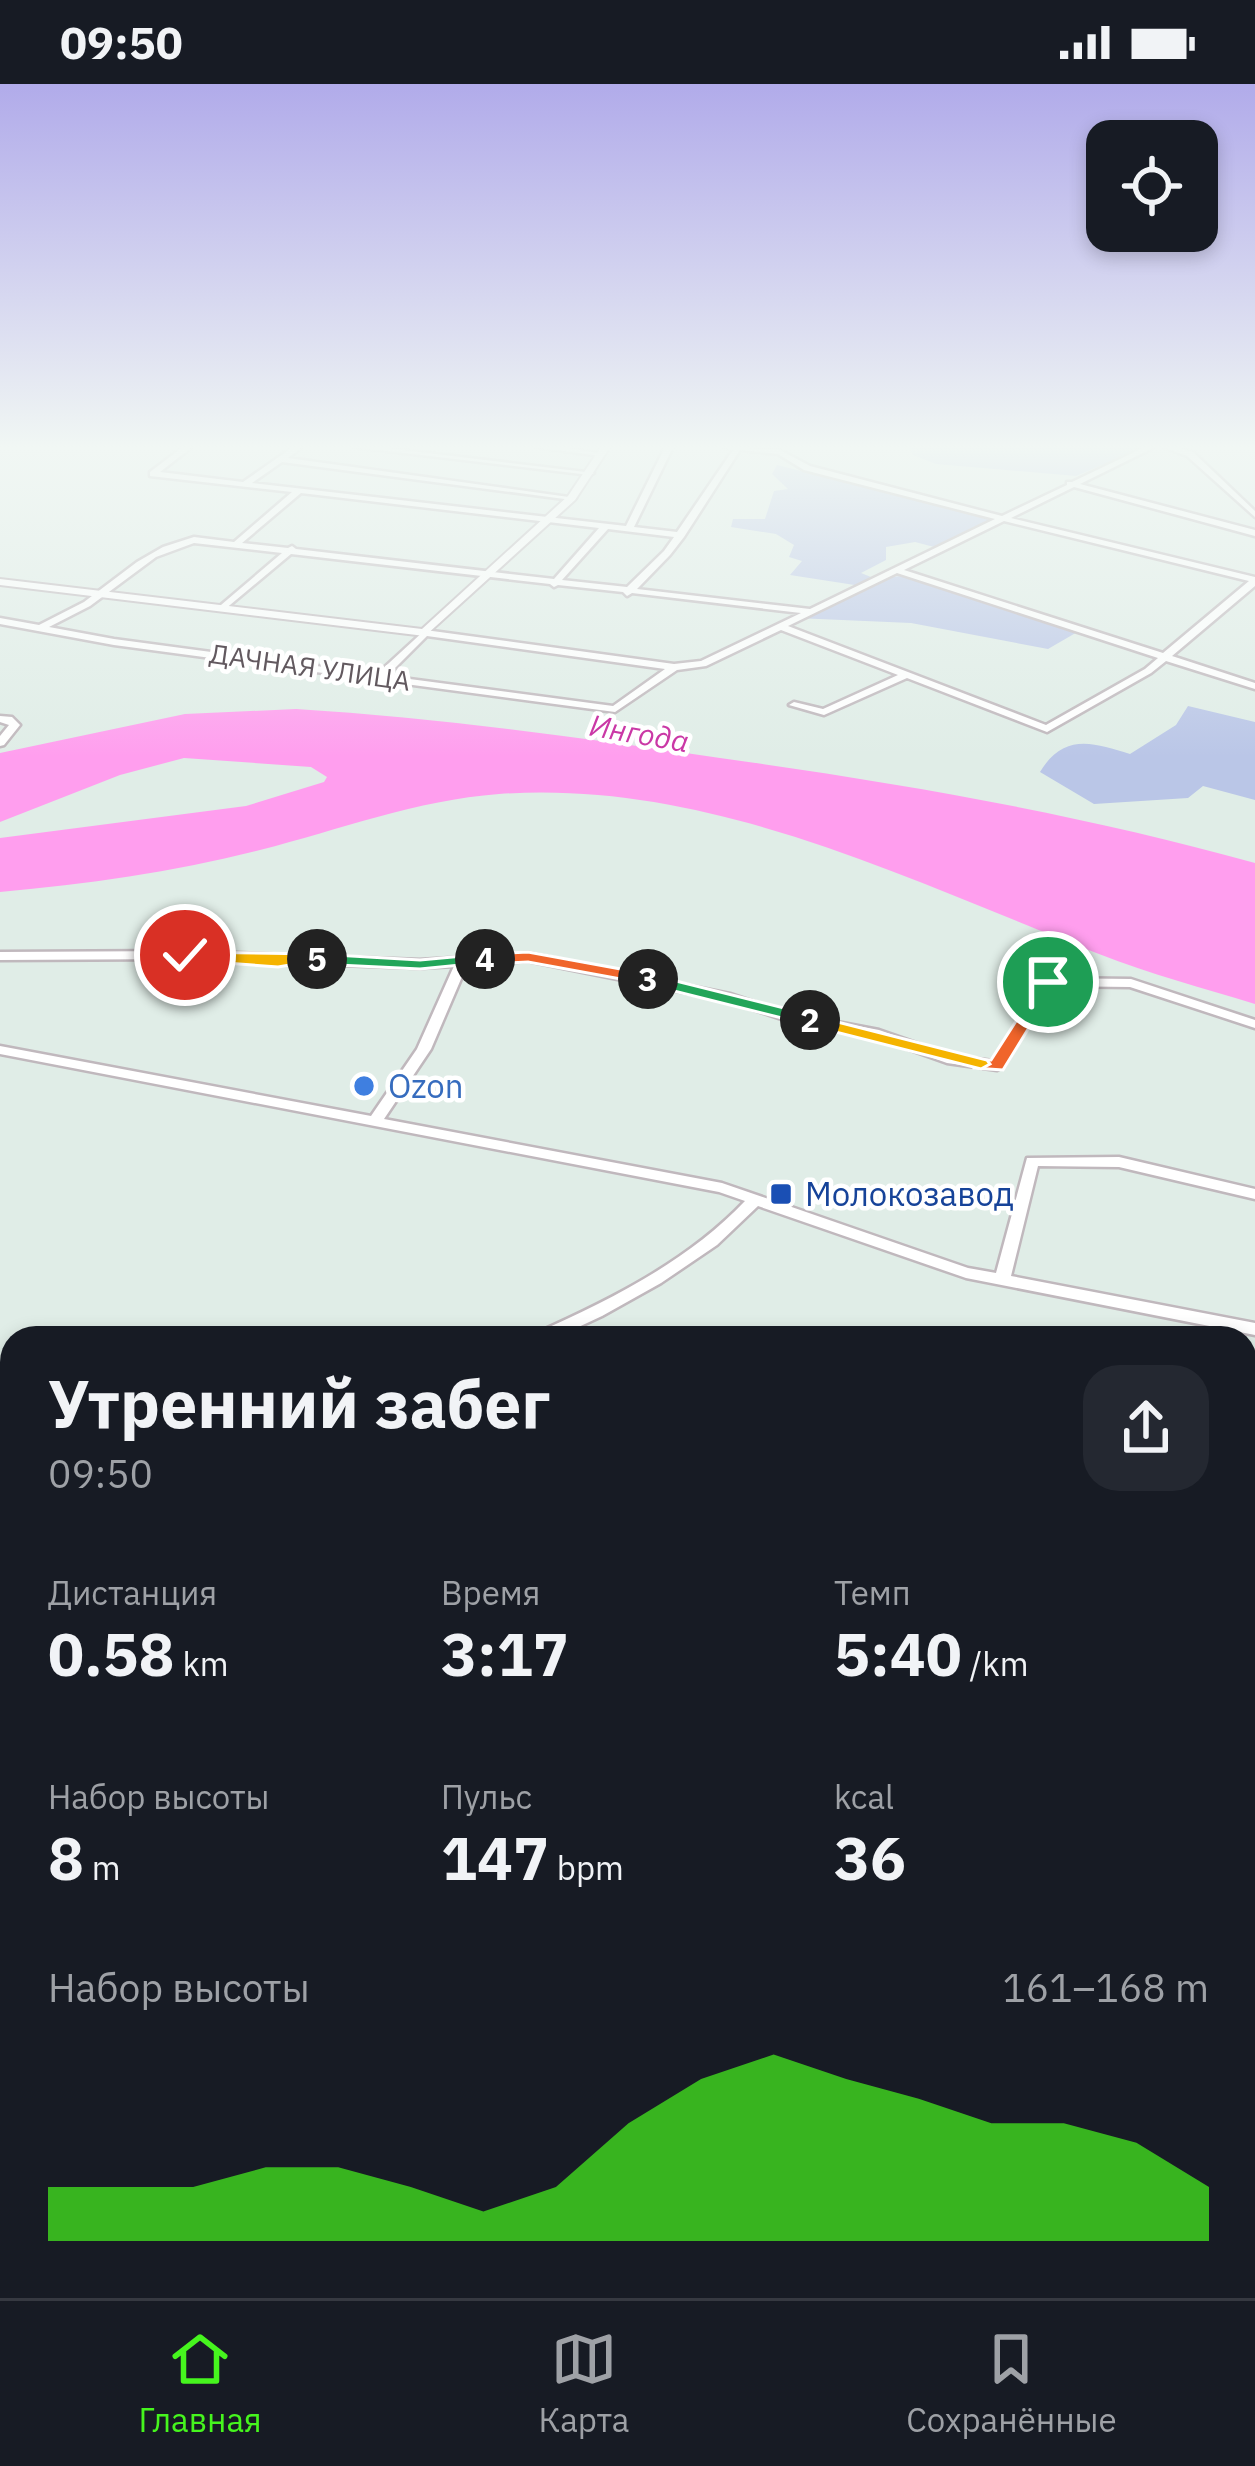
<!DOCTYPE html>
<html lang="ru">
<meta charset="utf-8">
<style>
:root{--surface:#171b24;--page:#242831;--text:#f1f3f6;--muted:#9ea1a6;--line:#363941;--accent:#46f51e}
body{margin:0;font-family:"IBM Plex Sans",sans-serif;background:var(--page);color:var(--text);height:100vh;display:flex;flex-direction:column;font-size:45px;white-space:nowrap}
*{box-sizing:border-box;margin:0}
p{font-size:39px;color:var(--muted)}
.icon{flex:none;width:66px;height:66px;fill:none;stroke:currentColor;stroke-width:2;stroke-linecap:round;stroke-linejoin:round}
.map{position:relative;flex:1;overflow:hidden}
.drawer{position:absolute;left:0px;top:1242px;width:1257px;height:972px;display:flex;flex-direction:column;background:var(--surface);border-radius:36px 36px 0 0;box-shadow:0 6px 18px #0003}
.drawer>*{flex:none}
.controls{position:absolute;left:1086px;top:36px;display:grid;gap:24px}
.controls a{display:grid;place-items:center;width:132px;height:132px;border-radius:24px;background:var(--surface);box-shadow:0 6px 18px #0003;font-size:60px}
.pin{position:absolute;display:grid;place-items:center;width:102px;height:102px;color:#fff;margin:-51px;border:6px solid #fff;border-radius:50%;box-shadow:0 3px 12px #0007}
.km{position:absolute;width:60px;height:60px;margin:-30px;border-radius:50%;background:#222;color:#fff;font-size:33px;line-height:60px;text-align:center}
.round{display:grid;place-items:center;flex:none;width:126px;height:126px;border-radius:36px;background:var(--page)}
.overview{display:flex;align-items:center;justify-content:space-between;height:204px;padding:0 48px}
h1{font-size:66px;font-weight:700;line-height:90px}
.metrics{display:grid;grid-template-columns:repeat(3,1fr);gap:18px;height:204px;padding:12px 48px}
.metrics div{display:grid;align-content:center}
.metrics b{font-size:60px;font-weight:700}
.metrics small{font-size:33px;font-weight:400}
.metrics p{font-size:33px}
.chart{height:336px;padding:24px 48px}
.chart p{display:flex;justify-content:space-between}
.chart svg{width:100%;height:216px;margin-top:12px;fill:var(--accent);opacity:.7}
.status{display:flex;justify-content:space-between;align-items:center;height:84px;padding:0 60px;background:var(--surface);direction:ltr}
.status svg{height:33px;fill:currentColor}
.menu{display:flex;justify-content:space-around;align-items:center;height:168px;border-top:3px solid var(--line);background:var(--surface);font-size:33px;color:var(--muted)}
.menu a{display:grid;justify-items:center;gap:6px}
.menu .active{color:var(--accent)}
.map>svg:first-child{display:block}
</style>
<div class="status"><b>09:50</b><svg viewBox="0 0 49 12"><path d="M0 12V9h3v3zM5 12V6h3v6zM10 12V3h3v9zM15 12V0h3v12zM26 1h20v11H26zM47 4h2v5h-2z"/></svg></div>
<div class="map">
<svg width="1255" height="2214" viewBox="0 0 1255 2214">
<rect width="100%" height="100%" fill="#e0ede7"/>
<g fill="#bac6e7">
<path d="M909,363H1144L1076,392L936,380L913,371Z"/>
<path d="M777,381L989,434L993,438L938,464L915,458L886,463V476L861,489L876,495L909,491L1079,547L1048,565L911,539L796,534L861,502L790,491L802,477L789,473L794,461L776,450L731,443L733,435H765L774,407L788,405L772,390Z"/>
<path d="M1188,622L1255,638V716L1203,702L1188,714L1094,720L1040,688C1064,648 1094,659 1130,670L1176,641Z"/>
</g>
<path fill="#ff9eee" d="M296,625C439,634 579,653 720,674C901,699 1079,730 1255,779V920C1203,904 1150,890 1099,870C908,796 710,695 499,710C417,716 339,746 260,766C175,788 88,800 0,808V754L246,722L324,698L327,693L311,683L184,674L120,691L0,738V669L185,630Z"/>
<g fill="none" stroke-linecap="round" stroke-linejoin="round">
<defs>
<g id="minor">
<path d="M183,363H192L160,388L243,398L293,363H302L288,374L576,414L572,416L282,378L252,399L626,442L665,363H673L634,443L677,448L733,366L724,363L780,366L810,382L1002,432L1067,401V398H1072L1145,363H1155L1080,400L1255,446V452L1074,403L1011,434L1255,493V502L1172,572L1255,599V605L1166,577L1151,589L1047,648L907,594L824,631L789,621L794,618L823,625L898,591L781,546L706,582L677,586L615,628L114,561L0,540V534L39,541L84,518L137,478L163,463L194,453L234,458L292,408L150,392V388ZM740,366L778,370L804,386L995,435L810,525L637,505L670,471L684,453ZM301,409L599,444L554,495L296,465L292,462L288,464L242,459ZM1004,437L1249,497L1163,569L904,486ZM608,445L674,453L664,467L627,503L562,496ZM194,459L282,469L221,521L219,523L224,526L291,470L550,500L554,503L558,501L623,508L627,512L632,509L801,529L701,577L674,580L425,546L377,590L114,555L49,543L90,522L156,473ZM897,489L1158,574L1145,585L1046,641L788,542ZM427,552L665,585L613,622L387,592Z"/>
<path d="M353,363H378L594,389L590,391Z"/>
<path d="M535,363H560L605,370L601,372Z"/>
<path d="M1163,363H1175L1193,368L1255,427V433L1187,372Z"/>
<path d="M0,632L12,633L20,641L4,661L0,662V652L9,641L0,638Z"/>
<path d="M185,867L420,876L528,869L730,910L785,928L879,946L954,972L993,977L1042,898L1048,894L1131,895L1255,936V944L1130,903L1052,902L1004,982L997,986L947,979L871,952L782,935L727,917L528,877L467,881L431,965L384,1035L722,1099L968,1184L996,1189L1027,1074L1119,1073L1255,1105V1115L1119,1083L1038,1082L1011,1192L1255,1239V1251L966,1194L758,1122L717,1161L661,1199L602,1232L555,1254H532L534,1250C610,1216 687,1178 745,1117L719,1108L0,970V962L371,1032L417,965L454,882L420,884L185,875L0,876V868Z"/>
<path d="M12,1476V1492L0,1494V1478Z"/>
<path d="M1245,2173L1255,2176V2202L1245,2199Z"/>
<path d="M835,2202H863L868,2214H840Z"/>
</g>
<path id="tertiary" d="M601,363H610L575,416L425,552L0,501V495L422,545L568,412Z"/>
</defs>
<use href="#minor" stroke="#c0b8bd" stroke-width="5"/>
<use href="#tertiary" stroke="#c0b8bd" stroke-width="4"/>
<use href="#minor" fill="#fff" fill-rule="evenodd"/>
<use href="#tertiary" fill="#fff" fill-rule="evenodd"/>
</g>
<linearGradient id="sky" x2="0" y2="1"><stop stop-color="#b1abea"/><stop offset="0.54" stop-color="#f1f7f4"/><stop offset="1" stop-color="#f1f7f4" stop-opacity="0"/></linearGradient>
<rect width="1255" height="673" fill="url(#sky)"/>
<path fill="#f0652b" stroke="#fff" stroke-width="3" d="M1043,895L1057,898L1003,986L974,984V976H991Z"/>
<path fill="#f5b400" stroke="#fff" stroke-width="3" d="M810,931L987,976L990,980L981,985L804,940L801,936Z"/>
<path fill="#22a559" stroke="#fff" stroke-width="3" d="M648,890L816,932L818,936L810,941L642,899V892Z"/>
<path fill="#f0652b" stroke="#fff" stroke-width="3" d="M528,868L648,890L656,895L648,900L528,878L485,880L477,875L485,870Z"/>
<path fill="#22a559" stroke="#fff" stroke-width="3" d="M485,870L491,871V878L420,885L317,880L309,875L317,870L420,876Z"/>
<path fill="#f5b400" stroke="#fff" stroke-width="3" d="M179,868L317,870L326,875L278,883L185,876L179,875Z"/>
<circle fill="#3f7fe0" stroke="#fff" stroke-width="4.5" cx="364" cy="1002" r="12"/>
<rect fill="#1a4fb4" stroke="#fff" stroke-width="4.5" x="769" y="1098" width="24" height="24" rx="6"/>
<g text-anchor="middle" stroke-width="9" stroke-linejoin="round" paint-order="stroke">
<g font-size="27" fill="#62595f" stroke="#fff">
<text transform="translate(310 584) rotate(8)" y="9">ДАЧНАЯ УЛИЦА</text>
</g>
<g font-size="30" font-style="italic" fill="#ca38a6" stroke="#fff">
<text transform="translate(639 650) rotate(10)" y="10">Ингода</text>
</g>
<g font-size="33" fill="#366cbe" stroke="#fff" text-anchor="start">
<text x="388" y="1014">Ozon</text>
</g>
<g font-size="33" fill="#164399" stroke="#fff" text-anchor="start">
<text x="805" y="1122">Молокозавод</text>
</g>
</g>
</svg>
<div class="controls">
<a><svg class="icon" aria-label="locate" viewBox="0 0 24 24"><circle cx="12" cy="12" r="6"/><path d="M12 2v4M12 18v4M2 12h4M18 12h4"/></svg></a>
</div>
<div class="pin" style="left:1048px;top:898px;background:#1e9e55"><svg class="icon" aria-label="arrive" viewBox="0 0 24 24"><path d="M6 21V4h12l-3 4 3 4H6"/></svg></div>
<div class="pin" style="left:185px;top:871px;background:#d93025"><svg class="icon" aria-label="check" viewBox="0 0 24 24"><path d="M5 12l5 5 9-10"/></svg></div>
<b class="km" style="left:810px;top:936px">2</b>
<b class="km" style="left:648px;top:895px">3</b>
<b class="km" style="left:485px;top:875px">4</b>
<b class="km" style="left:317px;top:875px">5</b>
<section class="drawer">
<div class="overview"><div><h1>Утренний забег</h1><p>09:50</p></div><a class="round"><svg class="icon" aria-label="share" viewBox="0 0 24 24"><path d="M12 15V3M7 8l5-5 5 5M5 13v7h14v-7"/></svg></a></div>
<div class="metrics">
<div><p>Дистанция</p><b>0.58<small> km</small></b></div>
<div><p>Время</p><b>3:17</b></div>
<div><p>Темп</p><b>5:40<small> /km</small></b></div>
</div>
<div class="metrics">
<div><p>Набор высоты</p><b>8<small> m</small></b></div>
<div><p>Пульс</p><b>147<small> bpm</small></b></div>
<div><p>kcal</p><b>36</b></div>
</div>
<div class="chart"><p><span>Набор высоты</span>161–168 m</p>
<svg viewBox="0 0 160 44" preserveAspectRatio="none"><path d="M0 44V33L10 33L20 33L30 29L40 29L50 33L60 38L70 33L80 20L90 11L100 6L110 11L120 15L130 20L140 20L150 24L160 33V44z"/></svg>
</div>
</section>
</div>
<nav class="menu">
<a class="active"><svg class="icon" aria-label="home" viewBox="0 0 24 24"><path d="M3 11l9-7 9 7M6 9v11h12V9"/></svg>Главная</a>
<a><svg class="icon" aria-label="map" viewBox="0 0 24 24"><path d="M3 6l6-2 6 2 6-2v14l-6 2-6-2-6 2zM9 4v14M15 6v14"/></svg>Карта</a>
<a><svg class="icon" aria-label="saved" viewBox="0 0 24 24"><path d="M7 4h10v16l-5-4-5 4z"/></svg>Сохранённые</a>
</nav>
